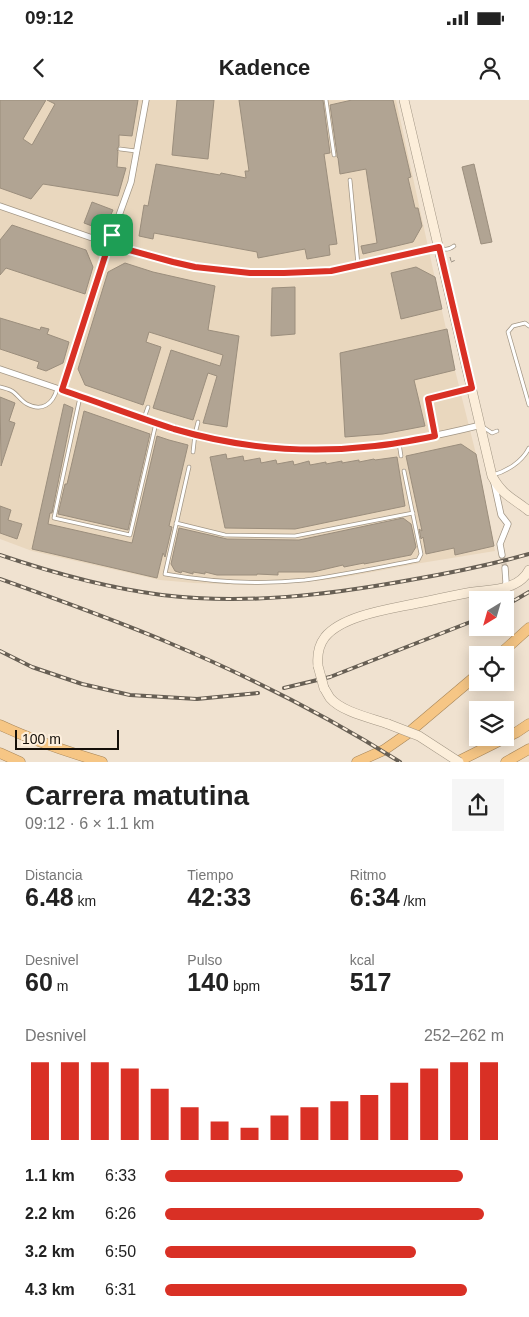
<!DOCTYPE html>
<html lang="es">
<meta charset="utf-8">
<style>
:root{--surface:#fff;--page:#f6f6f6;--text:#222;--muted:#767676;--accent:#d93025}
body{margin:0;font-family:Arial,sans-serif;background:var(--page);color:var(--text);height:100vh;display:flex;flex-direction:column;font-size:19px;white-space:nowrap}
*{box-sizing:border-box;margin:0}
p{font-size:16px;color:var(--muted)}
.icon{flex:none;width:28px;height:28px;fill:none;stroke:currentColor;stroke-width:2;stroke-linecap:round;stroke-linejoin:round}
.map{position:relative;height:662px;overflow:hidden}
.details{display:flex;flex-direction:column;background:var(--surface);flex:1}
.details>*{flex:none}
.needle{width:32px;rotate:217deg}
.controls{position:absolute;left:469px;top:491px;display:grid;gap:10px}
.controls a{display:grid;place-items:center;width:45px;height:45px;border-radius:0px;background:var(--surface);box-shadow:0 2px 12px #0003;font-size:25px}
.scale{position:absolute;left:15px;bottom:12px;width:104px;box-sizing:border-box;padding-left:5px;border:2px solid #140f09;border-top:0;font-size:14px;line-height:18px;white-space:nowrap;color:#140f09;-webkit-text-stroke:4px #fdefdd;paint-order:stroke}
.pin{position:absolute;display:grid;place-items:center;width:42px;height:42px;color:#fff;margin:-21px;border-radius:10px;box-shadow:0 2px 8px #0006}
.round{display:grid;place-items:center;flex:none;width:52px;height:52px;border-radius:0px;background:var(--page)}
.overview{display:flex;align-items:center;justify-content:space-between;height:85px;padding:0 25px}
h1{font-size:28px;font-weight:700;line-height:38px}
.metrics{display:grid;grid-template-columns:repeat(3,1fr);gap:8px;height:85px;padding:5px 25px}
.metrics div{display:grid;align-content:center}
.metrics b{font-size:25px;font-weight:700}
.metrics small{font-size:14px;font-weight:400}
.metrics p{font-size:14px}
.chart{height:140px;padding:10px 25px}
.chart p{display:flex;justify-content:space-between}
.chart svg{width:100%;height:90px;margin-top:5px;stroke:var(--accent);stroke-width:6}
ul{padding:0 25px;list-style:none;font-size:16px}
li{display:grid;grid-template-columns:80px 60px 1fr;align-items:center;height:38px}
li i{height:12px;border-radius:6px;background:var(--accent)}
.status{display:flex;justify-content:space-between;align-items:center;height:35px;padding:0 25px;background:var(--surface);direction:ltr}
.status svg{height:14px;fill:currentColor}
header{display:flex;justify-content:space-between;align-items:center;height:65px;padding:0 25px;background:var(--surface);font-size:22px;font-weight:700}
.map>svg:first-child{display:block}
</style>
<div class="status"><b>09:12</b><svg viewBox="0 0 49 12"><path d="M0 12V9h3v3zM5 12V6h3v6zM10 12V3h3v9zM15 12V0h3v12zM26 1h20v11H26zM47 4h2v5h-2z"/></svg></div>
<header><svg class="icon" aria-label="back" viewBox="0 0 24 24"><path d="M15 5l-7 7 7 7"/></svg>Kadence<svg class="icon" aria-label="person" viewBox="0 0 24 24"><circle cx="12" cy="8" r="4"/><path d="M4 21q1-7 8-7t8 7"/></svg></header>
<div class="map">
<svg width="529" height="662" viewBox="0 0 529 662">
<rect width="100%" height="100%" fill="#f0e2d0"/>
<path fill="#e9d7be" d="M0,0H396L455,270L476,354L495,451L421,463L335,479L300,482L247,485L194,483L160,480L32,451L0,439Z"/>
<g fill="#b1a493" stroke="#9b8e7d">
<path d="M0,0H46L23,39L32,45L55,4L47,0H138L132,36L119,35V46L117,49L118,52L117,67L126,68L118,96L43,84L31,99L0,88Z"/>
<path d="M177,0H214L208,59L172,55Z"/>
<path d="M239,0H323L330,53L324,54L337,144L329,145L330,155L307,159L305,149L258,158L257,152L154,133L153,139L139,136L144,105L148,106L156,64L220,75L221,73L246,78L245,71H249Z"/>
<path d="M352,0H393L411,77L408,78L415,108H418L422,126L413,142L363,154L361,146L377,143L366,69L340,74L338,58L337,57V54L330,5Z"/>
<path d="M474,64L492,142L481,144L462,67Z"/>
<path d="M92,102L113,110L109,119L92,126L84,123Z"/>
<path d="M12,125L86,150L93,167L85,194L6,168L0,175V140Z"/>
<path d="M125,163L153,172L215,186L208,230L239,236L227,327L203,323L217,276L208,273L193,320L153,308L171,250L220,266L223,255L149,232L146,242L161,247L143,305L85,285L78,269L108,172Z"/>
<path d="M416,167L435,177L442,209L401,219L391,173Z"/>
<path d="M295,187V234L271,236L272,188Z"/>
<path d="M0,218L40,230L41,227L49,229L47,234L69,242L63,263L46,271L37,268L39,262L0,249Z"/>
<path d="M447,229L455,270L414,280L425,326L383,334L345,337L340,253Z"/>
<path d="M0,297L15,303L9,321L15,323L1,366Z"/>
<path d="M64,304L73,308L52,413H50L48,424L132,443L157,336L169,340L188,345L169,426L172,427L165,457L163,453L157,478L32,449Z"/>
<path d="M84,311L150,334L128,430L58,414L65,384H67Z"/>
<path d="M461,344L476,354L494,446L455,455L454,448L426,454L423,437L421,439L419,429L422,431L406,356Z"/>
<path d="M226,354L227,359L243,356L244,361L260,358L261,363L276,360L277,364L293,361L294,365L309,361L310,365L326,362V364L342,361V363L359,360V362L374,359L375,360L397,357L405,406L295,429L225,428L210,357Z"/>
<path d="M0,406L11,410L8,420L22,424L17,439L0,433Z"/>
<path d="M403,418L411,424L416,447L411,455L385,460L364,464V463L344,467L343,465L313,472H278V475L257,474V475H217L205,472V474L193,472V474L182,471L181,473L175,471L171,464L179,428L227,439L299,440Z"/>
</g>
<g fill="none" stroke-linecap="round" stroke-linejoin="round">
<path stroke="#cfc2b2" stroke-width="5.5" stroke-dasharray="5.5 3" stroke-linecap="butt" d="M502,455L505,468"/>
<defs>
<g id="lane">
<path d="M326,0L334,55"/>
<path d="M120,49L136,51"/>
<path d="M350,80L358,165"/>
<path d="M441,148C446,151 450,149 454,146"/>
<path d="M529,226L525,223L513,226L508,232L529,305"/>
<path d="M0,287C4,288 8,289 12,291C17,294 21,301 27,304C42,312 53,304 57,289"/>
<path d="M80,297L54,418L130,435L156,323"/>
<path d="M144,318L148,307"/>
<path d="M483,327L492,333L497,331"/>
<path d="M435,336L429,299L471,289"/>
<path d="M399,343L401,356"/>
<path d="M193,352L195,334L198,322"/>
<path d="M189,367L165,474C211,482 259,485 305,480C343,475 380,467 418,460L421,454L404,371"/>
<path d="M493,375C507,371 522,362 529,348"/>
<path d="M176,423L225,435L295,436L413,413"/>
</g>
<g id="street">
<path d="M0,106L101,141"/>
<path d="M112,135L131,82L146,0"/>
<path d="M101,141C99,153 111,157 118,147"/>
<path d="M101,141C108,131 119,136 118,147"/>
<path d="M118,147L173,163L195,167L251,173H283L331,171L439,147"/>
<path d="M0,269C38,282 77,295 115,308C151,321 187,333 225,341C315,358 393,347 481,325"/>
<path d="M62,290L106,153"/>
<path d="M494,383L501,415L508,424L500,444L502,455"/>
<path d="M505,488L506,482L505,468"/>
</g>
<g id="secondary">
<path d="M404,0L492,376C503,396 513,398 529,411"/>
<path d="M318,566C317,556 318,546 325,537C343,515 391,509 418,503C434,500 450,496 467,493C488,489 518,492 529,470"/>
<path d="M324,588C326,591 328,595 330,598C342,612 371,618 388,624"/>
</g>
<g id="highway">
<path d="M499,555L529,528"/>
<path d="M0,625C32,640 68,652 102,662"/>
<path d="M0,653L20,662"/>
<path d="M357,662L384,650L407,634L478,574"/>
<path d="M457,662L517,632L529,624"/>
<path d="M506,662L529,649"/>
</g>
</defs>
<use href="#lane" stroke="#a29685" stroke-width="4.5"/>
<use href="#street" stroke="#a29685" stroke-width="7"/>
<use href="#secondary" stroke="#a29685" stroke-width="10"/>
<use href="#highway" stroke="#a7865a" stroke-width="11"/>
<g stroke="#988e81" stroke-width="1" stroke-dasharray="4 4" stroke-linecap="butt">
<path d="M450,157L451,161"/>
<path d="M451,162L456,160"/>
</g>
<use href="#lane" stroke="#fff" stroke-width="3"/>
<use href="#street" stroke="#fff" stroke-width="5.5"/>
<use href="#secondary" stroke="#fceeda" stroke-width="9"/>
<use href="#highway" stroke="#f6c685" stroke-width="10"/>
<defs>
<g id="rail">
<path d="M0,455C53,473 106,488 162,495C246,505 328,495 410,480C450,473 490,465 529,454"/>
<path d="M0,479C56,499 112,519 167,542C248,576 326,615 400,662"/>
<path d="M505,506L529,492"/>
<path d="M0,551L32,567L82,584L130,595L197,599L258,593"/>
<path d="M284,588L330,577L478,519"/>
</g>
</defs>
<use href="#rail" stroke="#675f54" stroke-width="4"/>
<use href="#rail" stroke="#fdefdd" stroke-width="2" stroke-dasharray="5.5" stroke-linecap="butt"/>
<defs>
<g id="secondary-bridge">
<path d="M318,566L324,588"/>
<path d="M388,624L419,636L459,662"/>
</g>
</defs>
<use href="#secondary-bridge" stroke="#a29685" stroke-width="10" stroke-linecap="butt"/>
<use href="#secondary-bridge" stroke="#fceeda" stroke-width="9"/>
</g>
<g fill="none" stroke-linecap="round" stroke-linejoin="round">
<defs>
<path id="route" d="M107,135C115,135 118,139 118,147L173,162L195,167L250,173H284L331,171L439,147L472,288L428,299L435,336C415,340 395,344 375,346C308,354 239,348 174,329C137,317 100,303 62,290L106,153C98,148 98,139 107,135Z"/>
</defs>
<use href="#route" stroke="#fff" stroke-width="10"/>
<use href="#route" stroke="#d93025" stroke-width="6"/>
</g>
</svg>
<div class="controls">
<a><svg class="needle" viewBox="-14 -14 28 28"><path d="M0-13l5 13h-10z" fill="#e53935"/><path d="M0 13l5-13h-10z" fill="#767676"/></svg></a>
<a><svg class="icon" aria-label="locate" viewBox="0 0 24 24"><circle cx="12" cy="12" r="6"/><path d="M12 2v4M12 18v4M2 12h4M18 12h4"/></svg></a>
<a><svg class="icon" aria-label="layers" viewBox="0 0 24 24"><path d="M12 4l9 5-9 5-9-5zM3 14l9 5 9-5"/></svg></a>
</div>
<div class="scale">100 m</div>
<div class="pin" style="left:112px;top:135px;background:#1e9e55"><svg class="icon" aria-label="arrive" viewBox="0 0 24 24"><path d="M6 21V4h12l-3 4 3 4H6"/></svg></div>
</div>
<section class="details">
<div class="overview"><div><h1>Carrera matutina</h1><p>09:12 · 6 × 1.1 km</p></div><a class="round"><svg class="icon" aria-label="share" viewBox="0 0 24 24"><path d="M12 15V3M7 8l5-5 5 5M5 13v7h14v-7"/></svg></a></div>
<div class="metrics">
<div><p>Distancia</p><b>6.48<small> km</small></b></div>
<div><p>Tiempo</p><b>42:33</b></div>
<div><p>Ritmo</p><b>6:34<small> /km</small></b></div>
</div>
<div class="metrics">
<div><p>Desnivel</p><b>60<small> m</small></b></div>
<div><p>Pulso</p><b>140<small> bpm</small></b></div>
<div><p>kcal</p><b>517</b></div>
</div>
<div class="chart"><p><span>Desnivel</span>252–262 m</p>
<svg viewBox="0 0 160 44" preserveAspectRatio="none"><path d="M5 44V6M15 44V6M25 44V6M35 44V9M45 44V19M55 44V28M65 44V35M75 44V38M85 44V32M95 44V28M105 44V25M115 44V22M125 44V16M135 44V9M145 44V6M155 44V6"/></svg>
</div>
<ul>
<li><b>1.1 km</b>6:33<i style="width:88%"></i></li>
<li><b>2.2 km</b>6:26<i style="width:94%"></i></li>
<li><b>3.2 km</b>6:50<i style="width:74%"></i></li>
<li><b>4.3 km</b>6:31<i style="width:89%"></i></li>
</ul>
</section>
